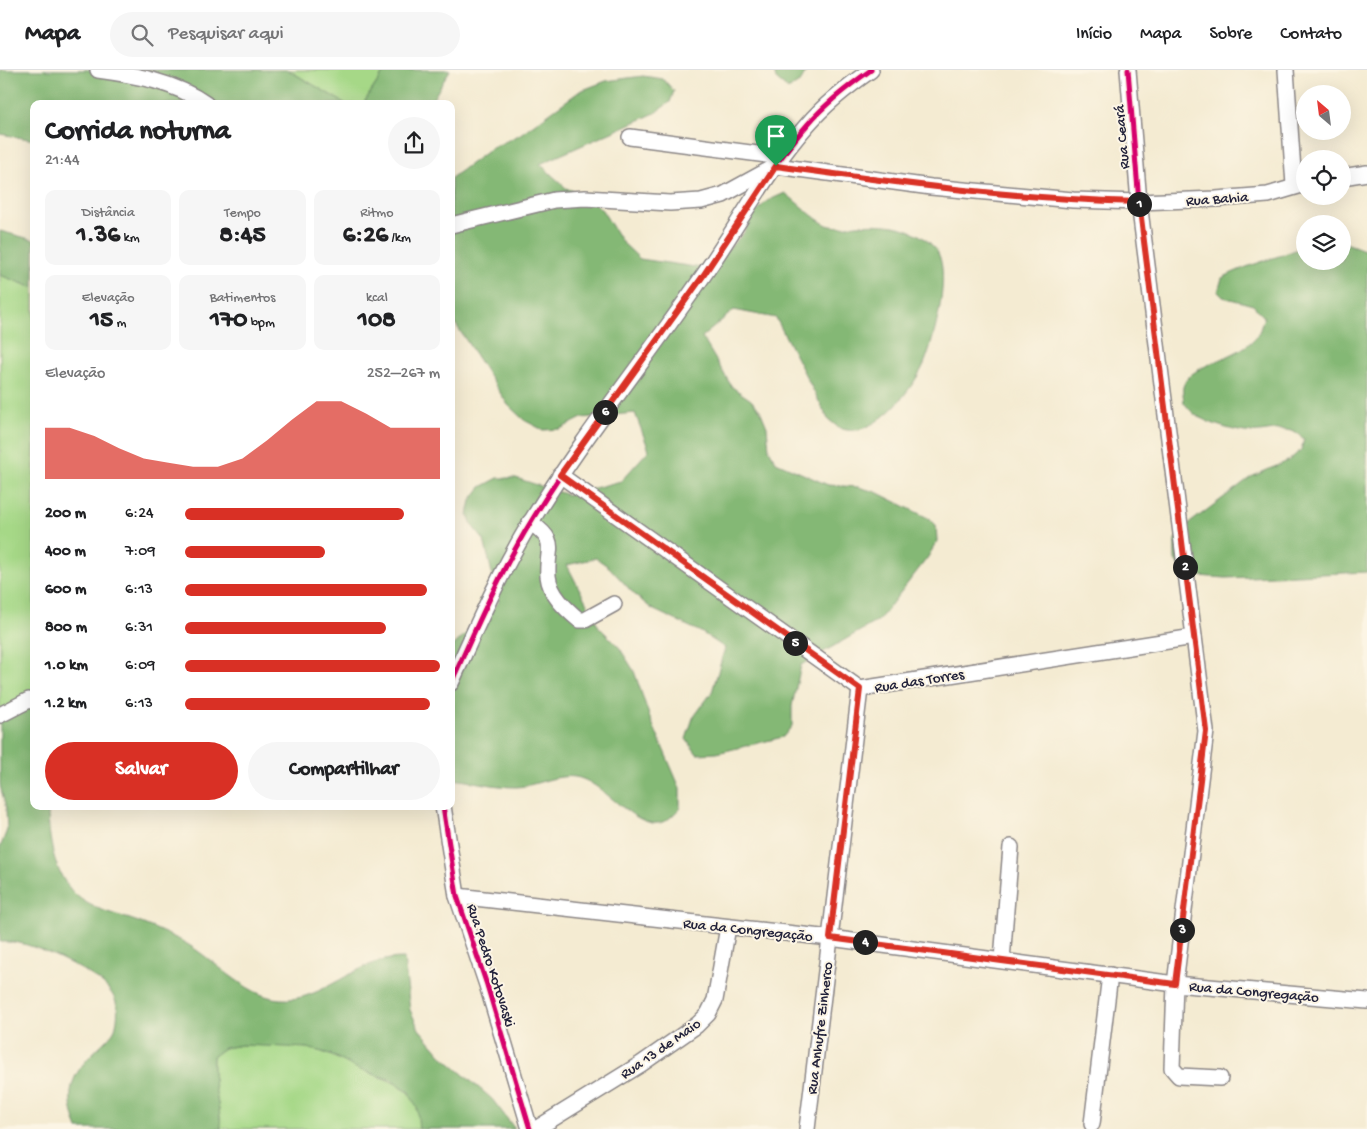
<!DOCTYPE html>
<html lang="pt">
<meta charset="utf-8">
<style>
:root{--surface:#fff;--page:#f6f6f6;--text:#202124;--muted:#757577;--line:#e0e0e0;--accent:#d93025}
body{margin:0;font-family:"Gochi Hand",sans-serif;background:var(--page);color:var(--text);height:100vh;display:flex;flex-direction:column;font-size:19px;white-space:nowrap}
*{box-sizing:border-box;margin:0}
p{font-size:16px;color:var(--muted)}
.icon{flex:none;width:28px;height:28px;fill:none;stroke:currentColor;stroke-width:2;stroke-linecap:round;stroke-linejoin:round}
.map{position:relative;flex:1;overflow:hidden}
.drawer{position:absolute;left:30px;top:30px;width:425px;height:710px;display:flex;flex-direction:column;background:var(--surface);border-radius:10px;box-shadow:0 5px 20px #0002}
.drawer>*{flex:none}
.needle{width:32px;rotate:332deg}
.tools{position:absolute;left:1296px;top:15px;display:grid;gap:10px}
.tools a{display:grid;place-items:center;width:55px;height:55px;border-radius:50%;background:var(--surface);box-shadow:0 5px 20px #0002;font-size:25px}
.pin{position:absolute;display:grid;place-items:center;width:42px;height:42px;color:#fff;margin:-51px -21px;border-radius:50% 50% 50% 0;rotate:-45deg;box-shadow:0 0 5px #0007}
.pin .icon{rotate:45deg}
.km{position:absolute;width:25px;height:25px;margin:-12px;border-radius:50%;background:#222;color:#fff;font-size:14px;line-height:25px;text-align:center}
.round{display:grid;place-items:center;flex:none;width:52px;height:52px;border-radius:26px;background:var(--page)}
.overview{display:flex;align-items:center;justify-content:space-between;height:85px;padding:0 15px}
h1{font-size:28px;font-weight:700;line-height:38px}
.metrics{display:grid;grid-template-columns:repeat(3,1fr);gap:8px;height:85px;padding:5px 15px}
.metrics div{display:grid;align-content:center;border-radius:10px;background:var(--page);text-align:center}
.metrics b{font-size:25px;font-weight:700}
.metrics small{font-size:14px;font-weight:400}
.metrics p{font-size:14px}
.chart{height:140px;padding:10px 15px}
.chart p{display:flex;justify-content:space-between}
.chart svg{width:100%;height:90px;margin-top:5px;fill:var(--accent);opacity:.7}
.primary-button{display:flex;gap:10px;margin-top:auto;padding:10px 15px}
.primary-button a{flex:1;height:58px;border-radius:30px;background:var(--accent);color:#fff;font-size:20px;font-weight:700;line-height:58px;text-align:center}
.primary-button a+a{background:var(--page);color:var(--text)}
ul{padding:0 15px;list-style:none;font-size:16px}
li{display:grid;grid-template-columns:80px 60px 1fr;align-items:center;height:38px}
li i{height:12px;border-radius:6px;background:var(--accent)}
header{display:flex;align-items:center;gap:30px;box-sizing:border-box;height:70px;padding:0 25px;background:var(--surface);border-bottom:1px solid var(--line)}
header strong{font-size:24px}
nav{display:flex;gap:28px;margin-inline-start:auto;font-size:18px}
.search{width:350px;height:45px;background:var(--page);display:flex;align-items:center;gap:12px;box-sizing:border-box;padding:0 18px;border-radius:28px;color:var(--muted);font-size:19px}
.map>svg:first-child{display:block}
</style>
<header>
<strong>Mapa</strong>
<div class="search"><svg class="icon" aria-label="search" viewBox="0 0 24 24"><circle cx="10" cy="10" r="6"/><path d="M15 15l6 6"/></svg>Pesquisar aqui</div>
<nav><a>Início</a><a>Mapa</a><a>Sobre</a><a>Contato</a></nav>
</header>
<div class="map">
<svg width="1367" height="1059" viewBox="0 0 1367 1059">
<rect width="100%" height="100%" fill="#fcf5e5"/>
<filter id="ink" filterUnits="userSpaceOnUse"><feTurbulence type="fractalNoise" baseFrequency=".02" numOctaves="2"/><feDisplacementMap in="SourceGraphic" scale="10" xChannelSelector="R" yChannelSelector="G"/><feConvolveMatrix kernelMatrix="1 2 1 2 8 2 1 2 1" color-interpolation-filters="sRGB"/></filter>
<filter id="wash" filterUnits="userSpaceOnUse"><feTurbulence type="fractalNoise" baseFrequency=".0096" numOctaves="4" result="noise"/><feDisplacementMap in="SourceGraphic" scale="20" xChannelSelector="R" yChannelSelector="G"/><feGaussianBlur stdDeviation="1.12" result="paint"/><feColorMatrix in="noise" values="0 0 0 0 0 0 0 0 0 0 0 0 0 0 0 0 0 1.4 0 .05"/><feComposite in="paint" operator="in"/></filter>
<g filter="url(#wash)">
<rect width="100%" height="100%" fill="#f4ebd2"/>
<g fill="#a6d887" stroke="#647d61">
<path d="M288,0H385L363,34H346Z"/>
<path d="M0,205L34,218V631L0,639Z"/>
<path d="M242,975C263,976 286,974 307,978C326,981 340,991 357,998C388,1012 422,1013 419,1059H221C220,1033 211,1012 213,986L224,978Z"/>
</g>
<g fill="#84b874" stroke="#536d58">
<path d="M0,0H288L346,34H34V70L0,64Z"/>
<path d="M385,0H450L430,34H363Z"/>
<path d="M774,0H807L801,11L788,19L776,9Z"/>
<path d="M643,6L663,9L674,21L670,32L655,43L540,94L566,118L587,127L602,140L622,172L640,189L709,199L743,164L754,144L767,131L785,123C797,132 814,149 827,155C835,158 848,156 857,155C886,153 913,155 934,177C954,198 934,270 924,294C913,319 872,372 840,358C836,356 832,352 828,349L776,248L734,240L702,267L732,317L751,330L760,340L767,357L769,379L776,392L828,415L858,417L876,422L930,449L936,455L937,471L928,487L879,550L801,595L792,636V656L783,667L717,683L697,684L686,669L693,648L712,622L725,578L701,562L652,539L635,525L609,497L596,488L567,495L599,557L619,577L634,601L650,648L680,718V738C676,742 671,748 665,751C639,764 607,716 580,708C559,702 537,716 516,717C495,717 473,711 451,709V578L499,532L484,470L473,457L468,445L471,430L481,417L498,408H516L568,425L621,411L649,380L635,343L582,348L560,359L543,360L524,350L508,335L451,247V108L492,78L519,65L580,21L606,11Z"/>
<path d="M0,161L34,170V218L0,205Z"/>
<path d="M1343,172L1367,181V502L1226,508L1198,506L1181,498L1175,490V469L1187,455L1251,407L1288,391L1301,380L1304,369C1285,351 1268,365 1245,362C1231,360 1210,354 1197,346C1192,343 1188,337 1184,333C1184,328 1182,321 1183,317C1190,291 1243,291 1259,262C1261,258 1262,252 1264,247L1253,235L1223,227L1218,222L1222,208C1250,193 1276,189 1305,176V191H1342Z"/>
<path d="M34,631V736H48C48,762 52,795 68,816C85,840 116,843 141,853C154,858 167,864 180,870C212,886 245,927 280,929C323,933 356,887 404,888L410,940L419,959L444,988L492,1029L515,1059H419L417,1038L408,1021L392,1010L358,999L330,984L307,978L242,975L224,978L213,986C211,1012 220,1033 221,1059H78C62,1018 73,1002 103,973C108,968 115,962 116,955C119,942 118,930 109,920C98,904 38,876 19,873C13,872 6,872 0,872V778L7,760L6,739L0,715V639Z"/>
</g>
</g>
<g filter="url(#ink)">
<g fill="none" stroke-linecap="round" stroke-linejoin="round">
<defs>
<g id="minor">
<path d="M98,0C135,5 175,12 206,34"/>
<path d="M1128,0L1139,132L1206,661L1175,914L1172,998L1179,1006L1220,1008"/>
<path d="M1286,0L1294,115"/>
<path d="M630,67L781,87"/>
<path d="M1342,107L1367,103"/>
<path d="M451,155L554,130L585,128L670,133L701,131L723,125L776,96L931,117L1073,130L1139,132L1216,129L1268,125L1305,114"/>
<path d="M560,405L860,619L1194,567"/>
<path d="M530,452C560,473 546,477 548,506C550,525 566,539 579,550H585L614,534"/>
<path d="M451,613C476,558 500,502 532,450C584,365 647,288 703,206C738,156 767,100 808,54C826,33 848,16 871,0"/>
<path d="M0,645L29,630L34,631"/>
<path d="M443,736L457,826L487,915L530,1059"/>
<path d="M457,826L830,868L1175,914L1367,931"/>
<path d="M1002,890L1011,777"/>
<path d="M1092,1054L1110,905"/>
<path d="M536,1059L641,994L697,955L708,944L715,930L728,857"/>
<path d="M807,1059L860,619"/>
</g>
</defs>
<use href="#minor" stroke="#8b8686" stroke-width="18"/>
<use href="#minor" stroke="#fff" stroke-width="15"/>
<defs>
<g id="cycleway">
<path d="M1128,0L1139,132L1206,661L1175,914"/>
<path d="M451,613C476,558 500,502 532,450C584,365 647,288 703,206C738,156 767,100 808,54C826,33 848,16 871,0"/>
<path d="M443,736L457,826L487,915L530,1059"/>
</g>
</defs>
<use href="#cycleway" stroke="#fcf5e5" stroke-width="8"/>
<use href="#cycleway" stroke="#d6006c" stroke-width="5"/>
</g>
</g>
<g fill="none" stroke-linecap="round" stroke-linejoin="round" filter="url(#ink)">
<defs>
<path id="route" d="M776,96C897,113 1017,129 1139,132L1206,661L1175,914L830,868L860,619L560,405L703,206Z"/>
</defs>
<use href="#route" stroke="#fff" stroke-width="10"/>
<use href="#route" stroke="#d93025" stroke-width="6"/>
</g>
<g text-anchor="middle" stroke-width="4" stroke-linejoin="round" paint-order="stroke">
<g font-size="15" fill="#22223b" stroke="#fcf5e5">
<text transform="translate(1121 67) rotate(-95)" y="5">Rua Ceará</text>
<text transform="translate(1217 128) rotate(-4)" y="5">Rua Bahia</text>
<text transform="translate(919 610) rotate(-9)" y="5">Rua das Torres</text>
<text transform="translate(748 859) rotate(6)" y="5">Rua da Congregação</text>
<text transform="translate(492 895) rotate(72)" y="5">Rua Pedro Kotovaski</text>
<text transform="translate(1254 921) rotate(5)" y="5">Rua da Congregação</text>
<text transform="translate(819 958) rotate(-83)" y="5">Rua Anhufre Zinherco</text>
<text transform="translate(660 978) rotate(-35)" y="5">Rua 13 de Maio</text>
</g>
</g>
</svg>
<div class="tools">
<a><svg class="needle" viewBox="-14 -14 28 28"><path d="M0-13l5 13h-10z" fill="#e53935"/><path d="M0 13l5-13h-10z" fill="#757577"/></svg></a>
<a><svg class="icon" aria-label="locate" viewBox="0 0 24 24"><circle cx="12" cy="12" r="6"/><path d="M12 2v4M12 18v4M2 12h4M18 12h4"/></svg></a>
<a><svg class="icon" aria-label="layers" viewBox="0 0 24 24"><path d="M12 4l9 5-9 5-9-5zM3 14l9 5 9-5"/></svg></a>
</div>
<div class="pin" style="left:776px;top:96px;background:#1e9e55"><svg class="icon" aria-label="arrive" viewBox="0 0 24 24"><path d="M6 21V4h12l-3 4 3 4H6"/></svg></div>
<b class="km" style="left:1139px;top:134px">1</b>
<b class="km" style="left:1185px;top:497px">2</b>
<b class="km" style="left:1182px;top:860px">3</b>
<b class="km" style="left:865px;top:872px">4</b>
<b class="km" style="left:795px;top:573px">5</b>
<b class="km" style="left:605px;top:342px">6</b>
<section class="drawer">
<div class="overview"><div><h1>Corrida noturna</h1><p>21:44</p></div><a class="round"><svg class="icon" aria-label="share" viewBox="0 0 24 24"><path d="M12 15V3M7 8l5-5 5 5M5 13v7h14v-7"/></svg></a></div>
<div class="metrics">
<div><p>Distância</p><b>1.36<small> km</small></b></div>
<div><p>Tempo</p><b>8:45</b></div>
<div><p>Ritmo</p><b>6:26<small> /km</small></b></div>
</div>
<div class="metrics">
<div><p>Elevação</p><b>15<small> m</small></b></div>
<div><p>Batimentos</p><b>170<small> bpm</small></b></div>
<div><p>kcal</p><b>108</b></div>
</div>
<div class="chart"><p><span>Elevação</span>252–267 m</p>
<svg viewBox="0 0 160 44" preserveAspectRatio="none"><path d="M0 44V19L10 19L20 23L30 29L40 34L50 36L60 38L70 38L80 34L90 25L100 15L110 6L120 6L130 12L140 19L150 19L160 19V44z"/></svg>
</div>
<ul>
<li><b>200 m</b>6:24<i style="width:86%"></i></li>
<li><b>400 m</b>7:09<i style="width:55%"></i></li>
<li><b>600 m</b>6:13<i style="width:95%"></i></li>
<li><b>800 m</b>6:31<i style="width:79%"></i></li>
<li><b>1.0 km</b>6:09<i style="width:100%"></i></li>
<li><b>1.2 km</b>6:13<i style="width:96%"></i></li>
</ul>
<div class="primary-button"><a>Salvar</a><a>Compartilhar</a></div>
</section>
</div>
